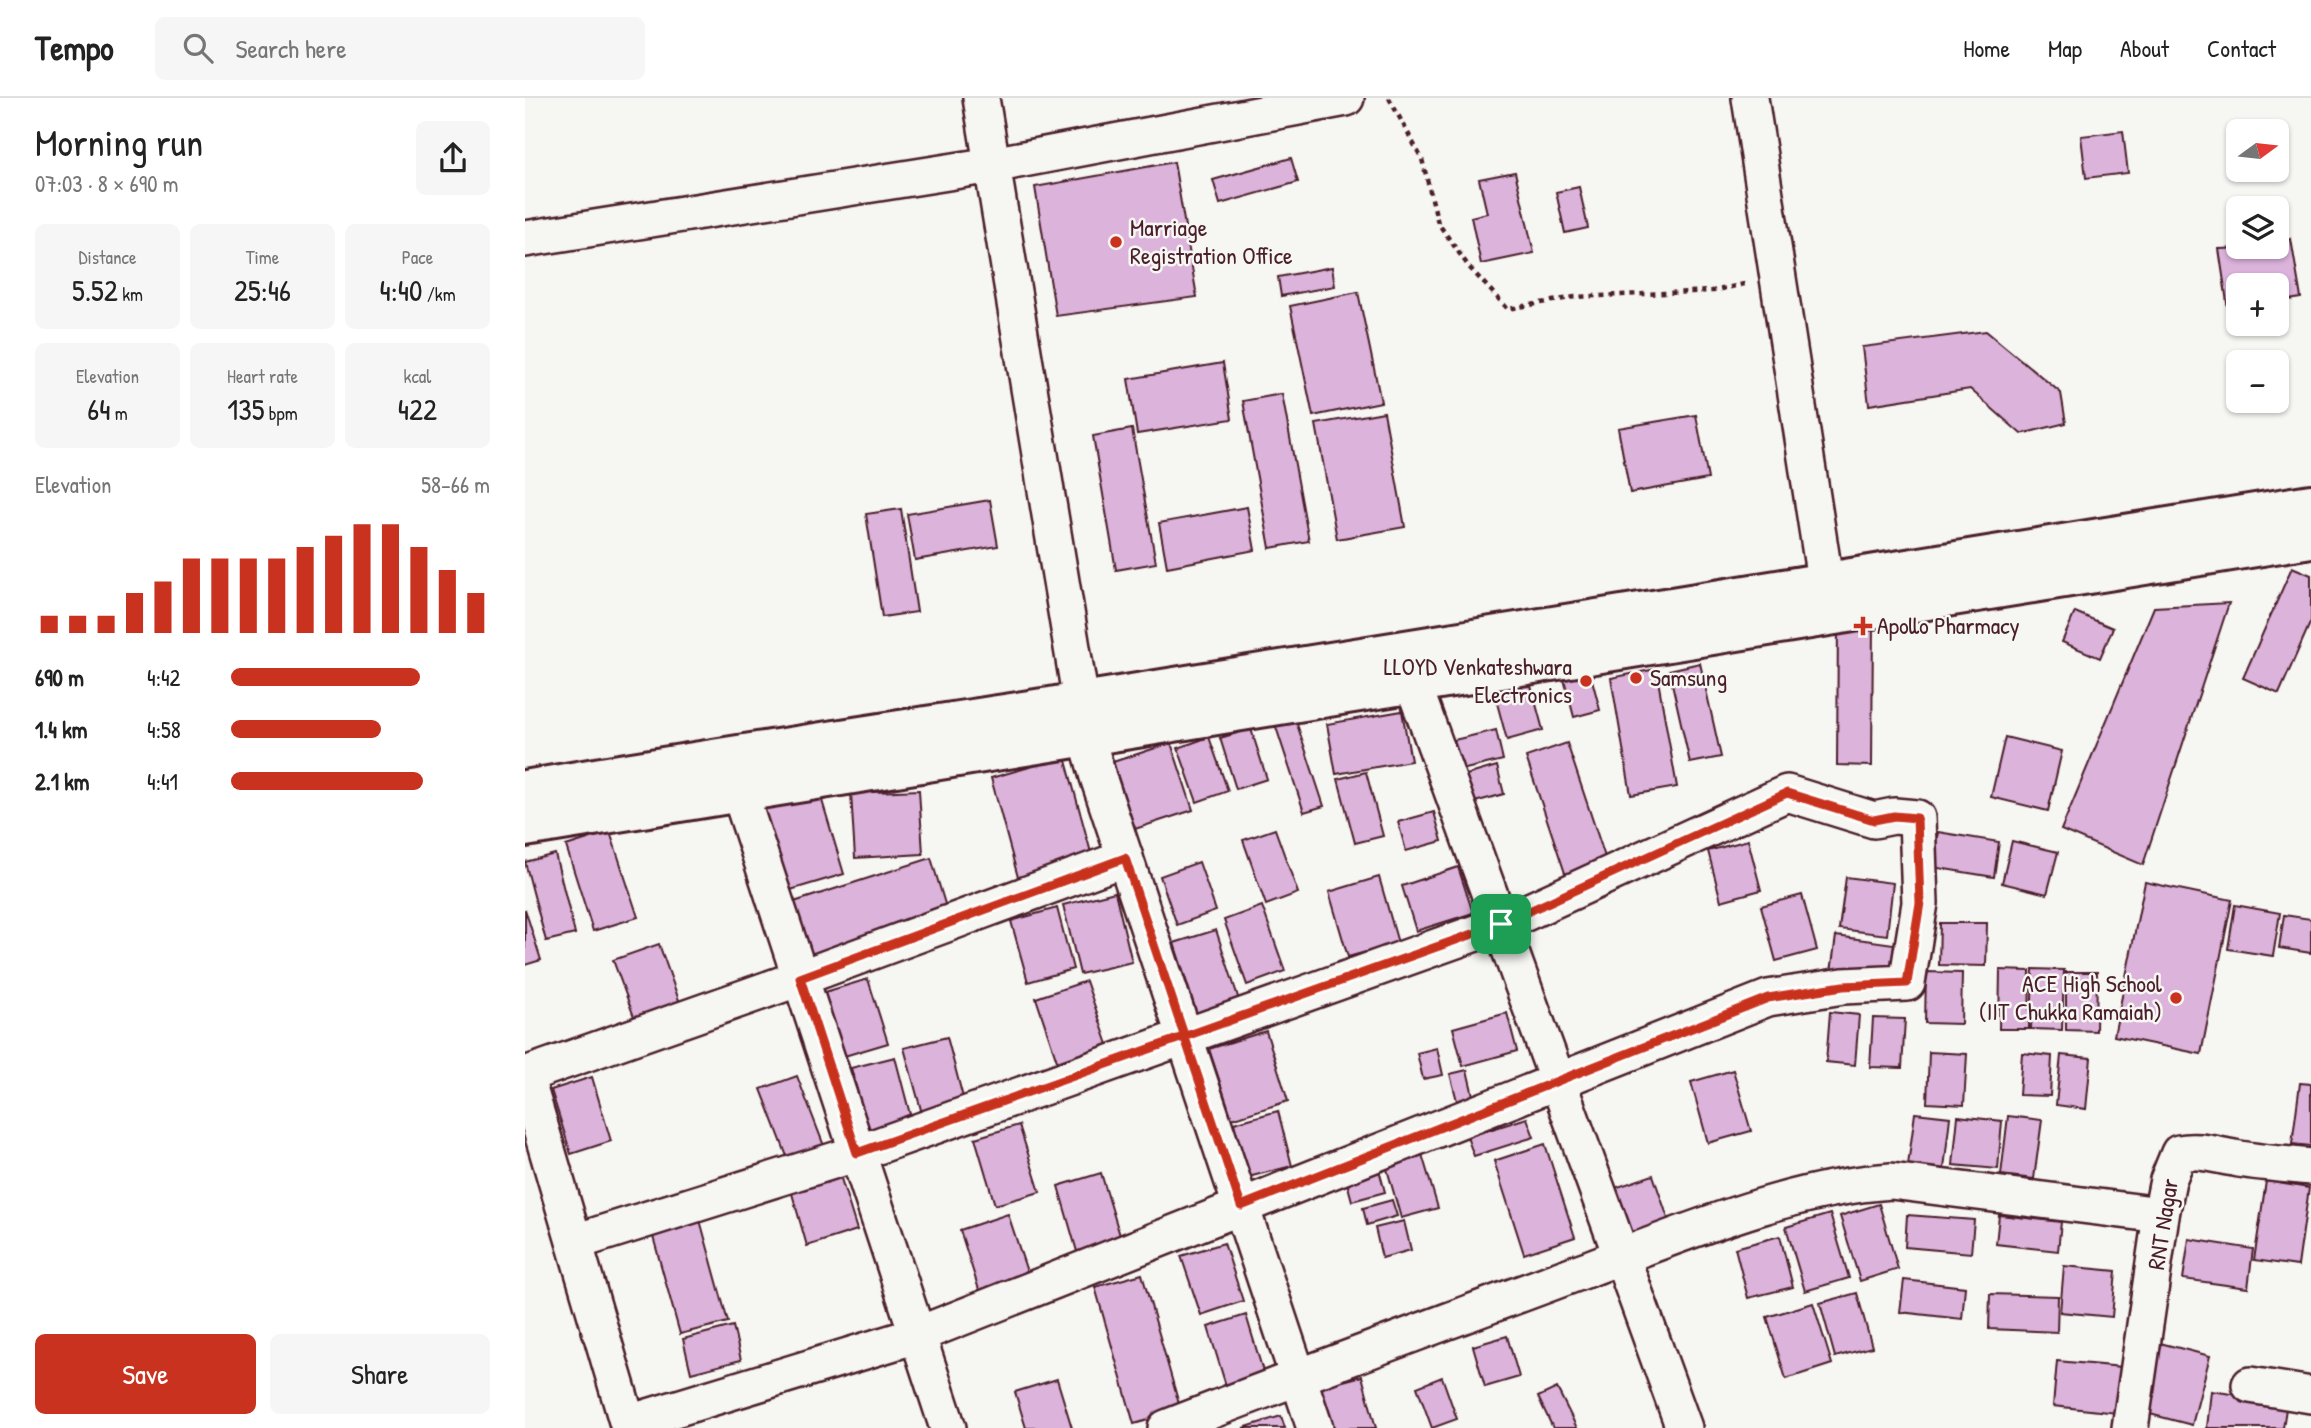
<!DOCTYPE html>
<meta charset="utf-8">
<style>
:root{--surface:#fff;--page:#f6f6f6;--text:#222;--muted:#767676;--line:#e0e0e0;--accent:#c8321e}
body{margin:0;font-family:"Patrick Hand",sans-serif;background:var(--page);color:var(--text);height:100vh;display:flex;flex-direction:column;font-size:26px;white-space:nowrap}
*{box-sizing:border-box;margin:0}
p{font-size:23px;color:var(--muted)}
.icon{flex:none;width:38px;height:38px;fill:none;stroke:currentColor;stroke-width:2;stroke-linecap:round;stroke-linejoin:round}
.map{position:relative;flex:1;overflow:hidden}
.panel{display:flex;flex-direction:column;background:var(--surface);width:525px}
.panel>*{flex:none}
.needle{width:46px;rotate:75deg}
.fabs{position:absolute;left:1701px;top:21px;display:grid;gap:14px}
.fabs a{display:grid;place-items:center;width:63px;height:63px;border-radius:10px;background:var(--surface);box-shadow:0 2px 5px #0004;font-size:35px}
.pin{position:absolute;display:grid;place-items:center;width:60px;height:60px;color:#fff;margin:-30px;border-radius:14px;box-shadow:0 4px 10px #0006}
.round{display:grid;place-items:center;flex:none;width:74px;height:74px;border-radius:10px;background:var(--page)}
.head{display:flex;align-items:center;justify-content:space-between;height:119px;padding:0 35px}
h1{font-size:38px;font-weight:600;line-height:52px}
.stats{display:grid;grid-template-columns:repeat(3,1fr);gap:10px;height:119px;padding:7px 35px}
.stats div{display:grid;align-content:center;border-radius:10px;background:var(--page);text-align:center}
.stats b{font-size:30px;font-weight:600}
.stats small{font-size:19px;font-weight:400}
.stats p{font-size:19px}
.chart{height:196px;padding:14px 35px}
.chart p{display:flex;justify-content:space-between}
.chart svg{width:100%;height:126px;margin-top:7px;stroke:var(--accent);stroke-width:6}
.cta{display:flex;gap:14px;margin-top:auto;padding:14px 35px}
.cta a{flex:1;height:80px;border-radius:10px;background:var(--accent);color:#fff;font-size:28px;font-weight:600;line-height:80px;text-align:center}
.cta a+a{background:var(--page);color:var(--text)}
ul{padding:0 35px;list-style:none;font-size:23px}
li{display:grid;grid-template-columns:112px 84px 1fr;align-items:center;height:52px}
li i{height:18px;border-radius:9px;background:var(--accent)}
header{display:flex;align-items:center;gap:42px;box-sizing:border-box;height:98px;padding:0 35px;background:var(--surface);border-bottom:2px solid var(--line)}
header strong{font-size:33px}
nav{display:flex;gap:38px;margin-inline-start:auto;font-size:24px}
.search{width:490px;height:63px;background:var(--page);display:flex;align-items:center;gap:18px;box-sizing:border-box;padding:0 24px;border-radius:10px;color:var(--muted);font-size:26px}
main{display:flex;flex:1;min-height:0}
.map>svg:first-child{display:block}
</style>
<header>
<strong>Tempo</strong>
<div class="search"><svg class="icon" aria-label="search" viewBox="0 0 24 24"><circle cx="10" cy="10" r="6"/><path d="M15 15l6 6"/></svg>Search here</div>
<nav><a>Home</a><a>Map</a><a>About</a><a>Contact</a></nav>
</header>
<main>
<section class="panel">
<div class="head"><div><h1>Morning run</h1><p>07:03 · 8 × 690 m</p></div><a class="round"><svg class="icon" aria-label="share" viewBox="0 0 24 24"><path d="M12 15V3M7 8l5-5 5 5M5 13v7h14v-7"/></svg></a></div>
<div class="stats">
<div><p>Distance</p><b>5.52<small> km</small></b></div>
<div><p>Time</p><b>25:46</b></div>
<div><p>Pace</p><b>4:40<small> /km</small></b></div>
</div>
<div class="stats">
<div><p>Elevation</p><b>64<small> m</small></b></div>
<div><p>Heart rate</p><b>135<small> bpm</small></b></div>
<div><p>kcal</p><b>422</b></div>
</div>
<div class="chart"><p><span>Elevation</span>58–66 m</p>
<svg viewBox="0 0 160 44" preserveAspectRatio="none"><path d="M5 44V38M15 44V38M25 44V38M35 44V30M45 44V26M55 44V18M65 44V18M75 44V18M85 44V18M95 44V14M105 44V10M115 44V6M125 44V6M135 44V14M145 44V22M155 44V30"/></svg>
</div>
<ul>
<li><b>690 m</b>4:42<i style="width:73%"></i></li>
<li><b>1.4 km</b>4:58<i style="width:58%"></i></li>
<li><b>2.1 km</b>4:41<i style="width:74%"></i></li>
</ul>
<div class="cta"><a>Save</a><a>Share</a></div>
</section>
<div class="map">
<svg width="1786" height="1330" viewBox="0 0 1786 1330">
<rect width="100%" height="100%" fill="#f6f6f2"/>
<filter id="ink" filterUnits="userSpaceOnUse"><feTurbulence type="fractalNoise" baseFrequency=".0143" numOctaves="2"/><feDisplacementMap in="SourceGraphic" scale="14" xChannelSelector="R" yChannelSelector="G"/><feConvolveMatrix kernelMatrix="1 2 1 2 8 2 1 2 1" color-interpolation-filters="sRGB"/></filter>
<g filter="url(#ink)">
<g fill="#dbb3db" stroke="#4a1f2b" stroke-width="2">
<path d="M1598,33L1603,75L1561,80L1556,38Z"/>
<path d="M766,60L773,84L695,106L688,82Z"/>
<path d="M649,64L672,199L531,218L510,89Z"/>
<path d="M990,74L1009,155L956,166L946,119L962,115L954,81Z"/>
<path d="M1054,89L1063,130L1040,135L1031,94Z"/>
<path d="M1766,141L1776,200L1752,204V187H1713V209L1703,211L1694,151L1752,149V143Z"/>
<path d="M807,169L810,188L756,198L753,179Z"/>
<path d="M833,194L856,304L788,318L765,208Z"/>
<path d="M1461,233L1536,295L1541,325L1496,336L1445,291L1344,307L1337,249Z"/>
<path d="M698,265L707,321L612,336L603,281Z"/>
<path d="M757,296L784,443L745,450L718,303Z"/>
<path d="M859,314L880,429L812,441L791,326Z"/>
<path d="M1171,317L1183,381L1105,395L1093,330Z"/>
<path d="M607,331L631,465L591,472L568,338Z"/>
<path d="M465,402L473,448L390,462L382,416Z"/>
<path d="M722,409L730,452L642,469L634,425Z"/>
<path d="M376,411L392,514L357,519L341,416Z"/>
<path d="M1767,469L1786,477V523L1754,596L1718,580Z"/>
<path d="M1704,505L1618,767L1536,732L1629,509Z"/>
<path d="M1550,514L1588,530L1575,560L1537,544Z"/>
<path d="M1313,522H1348L1347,668L1312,667Z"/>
<path d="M1175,565L1196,659L1165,665L1144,572Z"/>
<path d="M1131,571L1152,689L1106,697L1086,580Z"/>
<path d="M1065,574L1075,612L1049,619L1039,581Z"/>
<path d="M1005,584L1018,632L982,642L969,594Z"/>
<path d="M877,613L886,663L811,676L802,626Z"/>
<path d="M768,614L799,708L779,714L748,620Z"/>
<path d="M726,631L742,681L711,691L695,640Z"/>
<path d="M971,632L978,662L932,673L925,643Z"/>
<path d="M684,639L703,693L672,704L653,650Z"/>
<path d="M1480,639L1537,653L1523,713L1466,699Z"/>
<path d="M646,645L668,712L610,731L588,664Z"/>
<path d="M1042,645L1082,765L1041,778L1001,659Z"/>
<path d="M540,659L568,762L494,783L466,680Z"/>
<path d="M972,668L979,696L946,705L938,678Z"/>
<path d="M841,674L858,738L830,745L813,681Z"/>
<path d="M293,689L319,776L252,796L226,709Z"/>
<path d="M394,692L398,756L330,760L326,695Z"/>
<path d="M909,714L917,743L881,753L873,724Z"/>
<path d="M750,731L773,795L741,807L718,742Z"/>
<path d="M85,734L113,819L68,833L41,748Z"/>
<path d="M1413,734L1474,744L1469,779L1407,769Z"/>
<path d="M1223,742L1236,792L1196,803L1183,753Z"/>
<path d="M1487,743L1533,754L1522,796L1477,785Z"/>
<path d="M30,756L50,836L21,843L0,764Z"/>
<path d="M406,760L424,819L285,863L266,805Z"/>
<path d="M674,764L691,813L652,827L635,778Z"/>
<path d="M933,769L948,815L891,833L877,788Z"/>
<path d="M854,779L873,845L823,859L804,794Z"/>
<path d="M1321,779L1368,785L1362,837L1314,831Z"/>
<path d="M1620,784L1707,802L1676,956L1589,938Z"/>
<path d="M590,794L607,864L555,876L538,807Z"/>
<path d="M1277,797L1292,852L1251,863L1236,808Z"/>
<path d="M1710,807L1755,815L1748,858L1703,851Z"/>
<path d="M737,808L760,873L722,887L699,822Z"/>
<path d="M532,810L548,871L503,884L486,823Z"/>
<path d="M0,811L16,862L0,867Z"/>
<path d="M1759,817L1786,821V855L1754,850Z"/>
<path d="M1415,825H1462L1461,868L1414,867Z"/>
<path d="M691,832L714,902L672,916L649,845Z"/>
<path d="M1311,838L1369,846L1365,883L1306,874Z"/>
<path d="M134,846L156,908L111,924L88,862Z"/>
<path d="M1508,871L1539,872L1537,932L1506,931Z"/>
<path d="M1475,872L1505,873L1504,931H1474Z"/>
<path d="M1401,874L1437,875L1436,926L1400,925Z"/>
<path d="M1541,874H1572L1571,933L1541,932Z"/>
<path d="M343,881L363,945L316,959L297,895Z"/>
<path d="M561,883L586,955L535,972L511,900Z"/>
<path d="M1305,914L1334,917L1330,967L1301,964Z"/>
<path d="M982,915L992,953L938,968L928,930Z"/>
<path d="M1348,920L1380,921L1377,970L1345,969Z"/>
<path d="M741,933L763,1003L707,1021L684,951Z"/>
<path d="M422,939L440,1007L398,1019L379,950Z"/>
<path d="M912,950L918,977L898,981L892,955Z"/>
<path d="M1404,954L1442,956L1439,1007L1402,1005Z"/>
<path d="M1497,955L1527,958L1525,998L1494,997Z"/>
<path d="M1536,957L1566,960L1561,1011L1531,1007Z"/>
<path d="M370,959L387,1024L344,1036L326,970Z"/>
<path d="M942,972L951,1010L935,1014L925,976Z"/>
<path d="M1208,972L1226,1033L1183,1045L1166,984Z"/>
<path d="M272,978L299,1048L263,1061L236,991Z"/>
<path d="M67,979L86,1043L46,1056L26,992Z"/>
<path d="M1775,985L1786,986V1048L1767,1046Z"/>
<path d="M753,1013L767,1068L723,1079L709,1025Z"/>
<path d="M1390,1015L1425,1019L1419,1071L1383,1067Z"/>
<path d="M1433,1018L1477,1023L1473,1071L1428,1067Z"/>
<path d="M1483,1018L1517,1022L1509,1081L1476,1077Z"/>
<path d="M1002,1020L1009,1039L949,1058L942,1039Z"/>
<path d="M494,1027L515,1094L470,1107L450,1040Z"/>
<path d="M1020,1046L1050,1139L999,1156L969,1063Z"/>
<path d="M896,1053L913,1110L876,1120L860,1064Z"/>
<path d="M853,1068L860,1094L827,1103L820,1077Z"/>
<path d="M313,1071L332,1132L282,1148L264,1085Z"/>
<path d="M576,1075L597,1144L553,1157L533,1088Z"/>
<path d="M1128,1077L1148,1135L1101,1151L1081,1093Z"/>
<path d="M1741,1083L1784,1090L1773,1168L1729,1162Z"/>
<path d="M867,1102L872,1118L842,1127L838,1110Z"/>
<path d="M1354,1106L1373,1171L1335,1183L1315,1118Z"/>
<path d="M483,1116L505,1183L456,1198L435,1132Z"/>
<path d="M1305,1116L1324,1180L1280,1193L1261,1129Z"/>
<path d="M1382,1117L1449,1122L1446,1155L1380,1149Z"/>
<path d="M1474,1117L1536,1124L1533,1153L1471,1146Z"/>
<path d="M175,1122L203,1224L155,1236L127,1135Z"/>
<path d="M879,1123L886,1152L857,1160L850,1130Z"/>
<path d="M1255,1138L1268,1189L1223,1200L1210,1150Z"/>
<path d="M1664,1141L1728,1151L1723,1190L1658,1181Z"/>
<path d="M699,1145L718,1203L676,1217L656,1158Z"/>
<path d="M1539,1168L1591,1173L1587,1219L1535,1214Z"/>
<path d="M617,1176L656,1313L609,1326L570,1189Z"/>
<path d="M1379,1182L1440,1189L1437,1221L1375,1214Z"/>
<path d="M1332,1195L1347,1249L1310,1259L1295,1205Z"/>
<path d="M1465,1196L1533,1198L1532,1234L1464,1231Z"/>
<path d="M1288,1205L1307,1266L1261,1281L1242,1219Z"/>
<path d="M721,1217L740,1280L702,1291L683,1229Z"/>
<path d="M208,1228L216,1262L166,1275L158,1241Z"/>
<path d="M982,1238L994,1279L960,1289L948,1248Z"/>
<path d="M1635,1245L1685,1258L1667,1327L1617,1314Z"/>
<path d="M1532,1263L1597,1269L1592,1315L1528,1308Z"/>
<path d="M837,1278L851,1330H802L792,1290Z"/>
<path d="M917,1279L932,1321L907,1330L892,1289Z"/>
<path d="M532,1281L547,1330H501L490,1294Z"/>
<path d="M1032,1290L1052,1330H1028L1013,1299Z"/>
<path d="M1686,1293L1762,1304L1758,1330H1682Z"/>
<path d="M756,1318L760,1330H718Z"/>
</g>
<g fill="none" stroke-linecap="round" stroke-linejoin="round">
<defs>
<g id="minor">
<path d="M456,0L556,604"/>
<path d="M1225,0L1300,482"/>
<path d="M0,141L467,67L821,0"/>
<path d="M887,583L1159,1330"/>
<path d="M561,636L573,679L790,1330"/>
<path d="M214,693L423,1330"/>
<path d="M0,977L275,880L600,760"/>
<path d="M0,977L104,1330"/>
<path d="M50,1144L333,1055L976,826L1262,695L1349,722L1369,718L1392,720L1395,805L1382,885L1318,888L1243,900L392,1237L104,1325"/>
<path d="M1725,1287L1786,1297"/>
<path d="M641,1330C779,1276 918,1225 1057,1173C1155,1137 1262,1090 1366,1083L1636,1117"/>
<path d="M1605,1330L1636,1117L1643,1082L1654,1055C1674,1051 1690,1057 1709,1060C1734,1065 1760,1066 1786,1069"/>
</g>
<g id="highway">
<path d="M0,692C185,660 371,633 557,604C967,540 1376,470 1786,406"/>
<path d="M0,729L1786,440"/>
</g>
</defs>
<use href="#minor" stroke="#4a1f2b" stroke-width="40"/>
<use href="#highway" stroke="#4a1f2b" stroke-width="44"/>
<path stroke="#4a1f2b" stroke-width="4.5" stroke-dasharray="5 5" stroke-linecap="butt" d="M864,0L897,61L913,125L944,169L983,211L1050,199L1188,193L1224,185"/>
<use href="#minor" stroke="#f6f6f2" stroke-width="35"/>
<use href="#highway" stroke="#f6f6f2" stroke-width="38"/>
</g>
</g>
<g fill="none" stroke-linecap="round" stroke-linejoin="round" filter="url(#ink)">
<defs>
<path id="route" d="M976,826L332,1055L275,880L600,760L716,1108L1243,900L1318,888L1382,885L1395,805L1392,720L1369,718L1349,722L1262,695L976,826"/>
</defs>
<use href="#route" stroke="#fff" stroke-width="14"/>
<use href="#route" stroke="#c8321e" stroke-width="9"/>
</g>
<g fill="#c8321e" stroke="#f6f6f2" stroke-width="2.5">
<circle cx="591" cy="144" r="7"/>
<path d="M1334.5 517.5h7v7h7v7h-7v7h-7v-7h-7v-7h7z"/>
<circle cx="1111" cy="580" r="7"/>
<circle cx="1061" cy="583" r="7"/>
<circle cx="1651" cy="900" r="7"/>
</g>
<g text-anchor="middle" stroke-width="5" stroke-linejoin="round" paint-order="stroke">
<g font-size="24" fill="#4a1f2b" stroke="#f6f6f2" text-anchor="start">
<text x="605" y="138">Marriage<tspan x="605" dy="28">Registration Office</tspan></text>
<text x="1352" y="536">Apollo Pharmacy</text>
<text x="1047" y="577" text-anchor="end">LLOYD Venkateshwara<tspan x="1047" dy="28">Electronics</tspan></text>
<text x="1125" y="588">Samsung</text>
<text x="1637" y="894" text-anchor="end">ACE High School<tspan x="1637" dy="28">(IIT Chukka Ramaiah)</tspan></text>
</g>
<g font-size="24" fill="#4a1f2b" stroke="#f6f6f2">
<text transform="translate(1638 1126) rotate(-81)" y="8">RNT Nagar</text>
</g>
</g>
</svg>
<div class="fabs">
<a><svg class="needle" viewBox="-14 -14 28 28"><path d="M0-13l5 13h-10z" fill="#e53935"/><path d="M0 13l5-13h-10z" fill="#767676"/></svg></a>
<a><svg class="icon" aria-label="layers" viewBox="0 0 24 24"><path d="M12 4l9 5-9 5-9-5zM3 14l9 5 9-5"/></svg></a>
<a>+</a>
<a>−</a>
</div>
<div class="pin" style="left:976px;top:826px;background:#1e9e55"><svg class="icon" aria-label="arrive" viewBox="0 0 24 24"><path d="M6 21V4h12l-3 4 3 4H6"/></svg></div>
</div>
</main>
